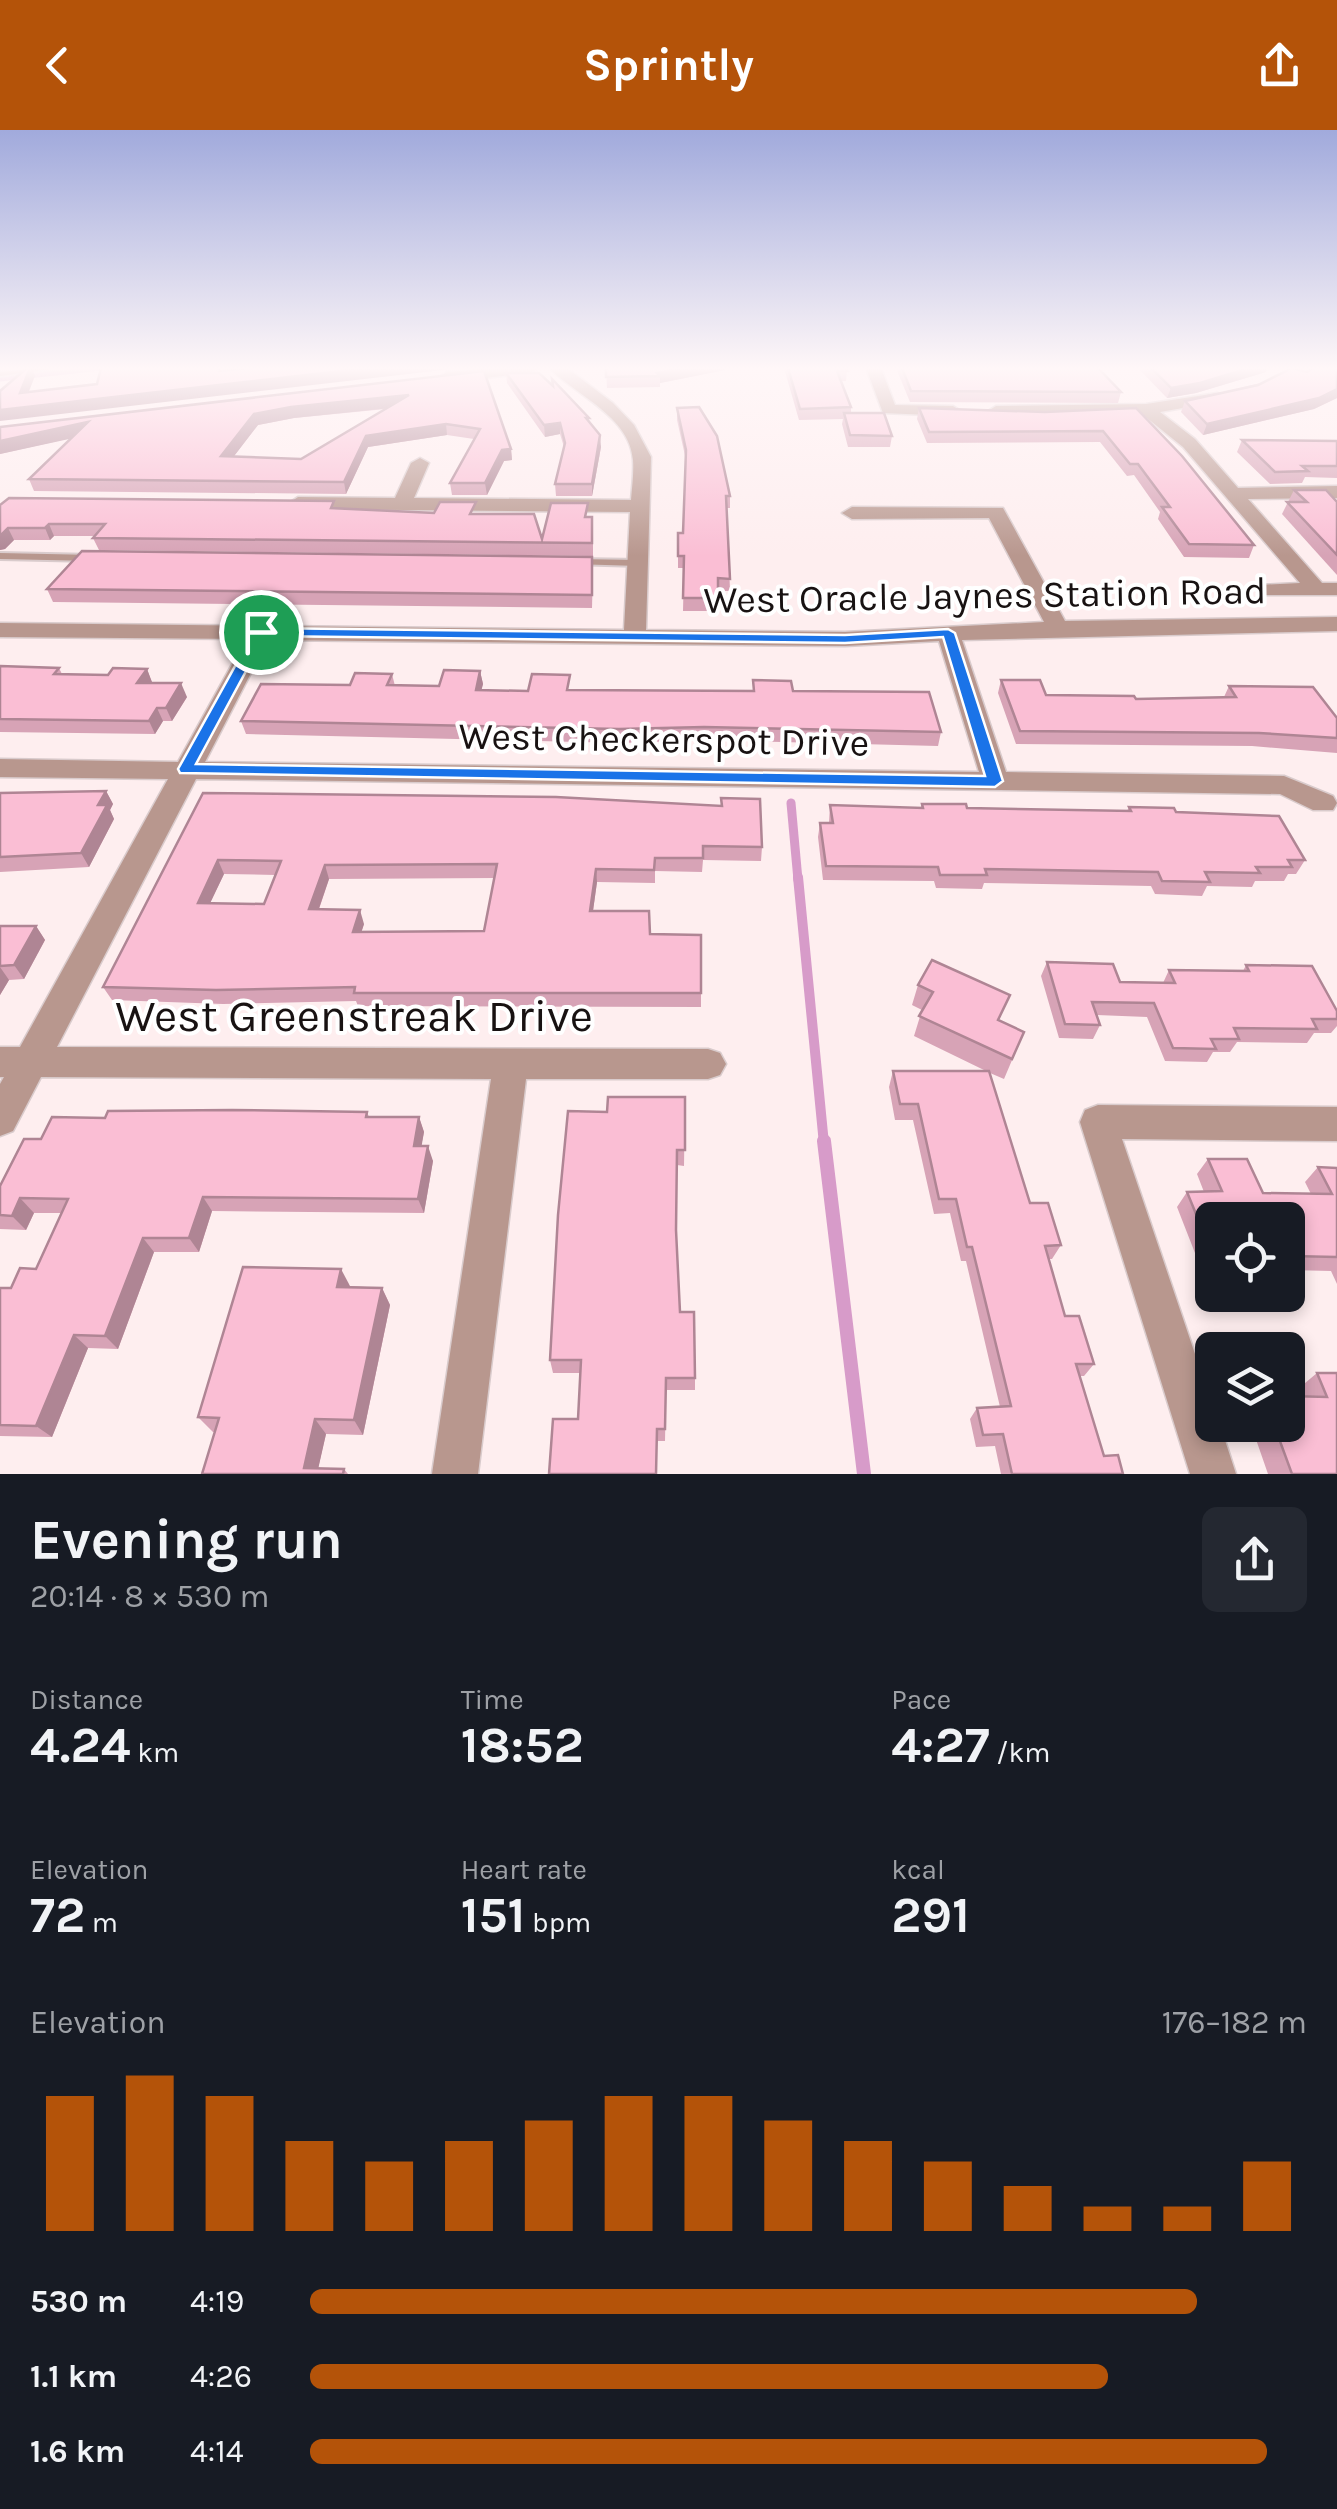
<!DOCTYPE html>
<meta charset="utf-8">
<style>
:root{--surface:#171b24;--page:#242831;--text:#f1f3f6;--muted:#9ea1a6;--accent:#b45309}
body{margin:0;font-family:Karla,sans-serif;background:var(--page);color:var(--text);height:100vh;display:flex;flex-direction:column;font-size:38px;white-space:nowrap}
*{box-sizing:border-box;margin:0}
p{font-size:32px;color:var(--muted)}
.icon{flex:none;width:55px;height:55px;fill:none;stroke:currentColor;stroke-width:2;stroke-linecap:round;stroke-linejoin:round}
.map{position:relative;height:1344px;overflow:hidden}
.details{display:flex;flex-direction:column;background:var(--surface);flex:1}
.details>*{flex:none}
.tools{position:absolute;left:1195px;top:1072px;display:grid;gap:20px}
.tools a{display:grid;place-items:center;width:110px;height:110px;border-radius:15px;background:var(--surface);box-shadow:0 5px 15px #0003;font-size:50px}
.pin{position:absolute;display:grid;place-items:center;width:85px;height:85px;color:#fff;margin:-42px;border:5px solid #fff;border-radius:50%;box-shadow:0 2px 10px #0007}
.round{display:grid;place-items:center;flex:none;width:105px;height:105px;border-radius:15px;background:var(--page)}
.overview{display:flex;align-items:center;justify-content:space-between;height:170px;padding:0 30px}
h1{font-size:55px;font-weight:700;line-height:75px}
.figures{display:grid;grid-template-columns:repeat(3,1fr);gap:15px;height:170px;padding:10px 30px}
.figures div{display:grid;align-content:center}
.figures b{font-size:50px;font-weight:700}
.figures small{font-size:28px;font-weight:400}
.figures p{font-size:28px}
.chart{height:280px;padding:20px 30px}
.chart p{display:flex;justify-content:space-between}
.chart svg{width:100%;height:180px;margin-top:10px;stroke:var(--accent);stroke-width:6}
ul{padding:0 30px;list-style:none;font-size:32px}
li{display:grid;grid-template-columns:160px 120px 1fr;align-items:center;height:75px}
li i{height:25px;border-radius:12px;background:var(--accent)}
header{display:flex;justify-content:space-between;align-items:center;height:130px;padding:0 30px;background:var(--accent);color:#fff;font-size:45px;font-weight:700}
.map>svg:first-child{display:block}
</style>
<header><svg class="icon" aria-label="back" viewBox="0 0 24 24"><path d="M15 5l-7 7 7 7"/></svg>Sprintly<svg class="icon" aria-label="share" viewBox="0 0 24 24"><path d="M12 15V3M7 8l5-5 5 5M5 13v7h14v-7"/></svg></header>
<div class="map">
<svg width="1337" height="1344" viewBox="0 0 1337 1344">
<rect width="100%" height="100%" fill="#feeeef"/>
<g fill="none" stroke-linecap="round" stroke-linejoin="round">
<path stroke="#d79bc9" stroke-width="5" d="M0,249L102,238"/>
<path stroke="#d79bc9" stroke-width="9" d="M791,673L798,750"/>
<path stroke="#d79bc9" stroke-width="10" d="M798,747L824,1014"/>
<path stroke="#d79bc9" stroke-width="14" d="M824,1011L864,1344"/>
<defs>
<g id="service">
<path d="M36,238H60L0,246V242Z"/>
<path d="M0,423L94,425L99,428L94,431L0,429Z"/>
<path d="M576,429L639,430L644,433L639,436L572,434V430Z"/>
</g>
<g id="minor">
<path d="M489,238H538L530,243L447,252L439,247L447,242Z"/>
<path d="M549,238H567L613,273L634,295L651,327L646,500L845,502L1044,492L989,388L852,389L842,383L852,377L1003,378L1065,491L1337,487V501L962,510L1006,642L1284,646L1333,666L1337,673L1333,680H1313L1280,664L196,649L57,917L708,919L720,923L726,934L720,945L708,949H526L478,1344H432L491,949L41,947L13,1001L0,1006V954L4,947H0V917H20L168,649L0,647V629L178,632L246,509L0,507V493L624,500L630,382L298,379L289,373L298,367L395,368L411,333L420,328L429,333L414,368L631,370C632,357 634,343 633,330C630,287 576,265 549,238ZM268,510L845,516L939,511L979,642L205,632Z"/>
<path d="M866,238H881L895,275L953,276L961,281L953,286L883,283Z"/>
<path d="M1217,263L1223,265V271L1160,282L1195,309L1238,358L1337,356V368L1248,369L1322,453H1337V465H1259L1256,460L1259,455L1300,453L1183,317L1142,284L996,286L988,281L996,276L1146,274Z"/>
<path d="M1098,975L1337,977V1011L1122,1009L1212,1274V1295H1220L1236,1344H1190L1080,992L1085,980Z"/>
</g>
</defs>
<use href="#service" stroke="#d9cbcc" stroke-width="4"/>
<use href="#minor" stroke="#d9cbcc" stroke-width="3"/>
<use href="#service" fill="#b8978e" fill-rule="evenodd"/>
<use href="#minor" fill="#b8978e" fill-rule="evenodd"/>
</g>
<g fill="#d7a3b6" fill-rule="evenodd">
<path d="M606,238L725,240L660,253V257L607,258Z"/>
<path d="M784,238H847L846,251H841L851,277V283L892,306L890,317H848L842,294L843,289L799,290Z"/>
<path d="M896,238H1098L1121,262L1118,273L910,272Z"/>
<path d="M1138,238H1267L1266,242L1196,263L1167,268Z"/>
<path d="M1337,238V268L1314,279L1203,305L1181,282L1185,271L1307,242Z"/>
<path d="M484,241L511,319L512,330L504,331L487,365H452L450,353L474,309L447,305L368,317L346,364L34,361L29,349L71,308L0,324V297ZM386,279L301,329L233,327L258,295L294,288Z"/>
<path d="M506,243L590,293L601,317L592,366H556L555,354L564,317L560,304L545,307L507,253Z"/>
<path d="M677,278L730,366V378H727L730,461H718V481H683L684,438H678V426L683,403L686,330L677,290Z"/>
<path d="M919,278L1045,282L1136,278L1254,415L1249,428L1184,427L1158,389L1160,382L1134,345L1127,346L1100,312L927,313L917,289Z"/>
<path d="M1242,310L1337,311V348L1305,347L1302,353L1270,354L1237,322Z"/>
<path d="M1294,360L1337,372V445L1282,384Z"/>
<path d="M0,375L336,379L477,384L542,409L588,387L593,399V426L99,420L93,408L95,406H54L50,410H14L5,419L0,420Z"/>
<path d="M593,439L592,478L53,472L47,459Z"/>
<path d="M0,536L59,538L62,544L108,545L147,539L152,553L187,567L172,591H163L155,604L0,602Z"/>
<path d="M480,541L483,554L481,560L753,561V550L941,602L938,616L704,610L620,613L246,604L241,591L350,555L392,544L395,556H439Z"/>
<path d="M1001,550L1046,565L1136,569L1224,567L1229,556L1337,608V623L1252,616L1016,614L998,563Z"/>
<path d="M106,661L113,674L110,680L114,689L89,737L0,742V663Z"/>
<path d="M203,663L762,717L761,731L703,730L702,742L655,741V753L597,752L593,781L650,804L701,805V877L358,876L356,871L223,874L112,870L103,857ZM224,744L276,745L264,774L210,773ZM495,748L484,801L361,802L364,794L319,779L329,749Z"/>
<path d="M922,674L967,678L1127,681L1129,677L1176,682L1305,730L1296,744H1288L1284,751H1255L1252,757L1207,756L1202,766L1155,764L1151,756L984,753L982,759L936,758L934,751L823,750L818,707L820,693H829L830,675L921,678Z"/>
<path d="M0,796H36L45,810L24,849L9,850L0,865Z"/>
<path d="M1047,832L1120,852L1163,853L1169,840L1243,841L1246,835L1337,881V896L1331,903H1314L1307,913L1237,912L1230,922H1213L1207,932L1165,931L1147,887L1097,885L1100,895L1093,909L1059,908L1041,846Z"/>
<path d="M918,855L1024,902L1004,949L990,943L1030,1073L1061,1115L1052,1129H1049L1065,1186L1094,1234L1084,1246H1080L1104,1326L1123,1344H1001L995,1316L976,1317L970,1289L977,1278L1000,1277L966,1131H961L950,1083L934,1084L913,990H895L889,957L893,941H986L914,906L922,880L912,875Z"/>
<path d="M685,967L684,1036L677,1035L676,1102L680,1182L695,1248V1260H666L665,1311H657L578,1289L580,1243H553L550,1230L607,982Z"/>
<path d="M367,982L369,987H419L424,1002L421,1016L433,1031L424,1083L212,1081L199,1122H154L118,1219L88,1218L52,1307L0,1306V1158H11L36,1139L61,1083H34L26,1100L0,1099V1056L41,1009L105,988Z"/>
<path d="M1208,1029L1263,1063L1311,1064L1305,1052L1318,1037L1337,1038V1154L1331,1141L1288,1140V1090H1212V1146H1204L1177,1077L1187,1062H1204L1197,1044Z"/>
<path d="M350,1156L382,1158L390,1175L363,1305L326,1304L318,1338L344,1339L348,1344H202L215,1302H213L198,1287Z"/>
<path d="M1317,1243H1337V1344H1268L1251,1295H1288L1301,1266L1298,1259Z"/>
</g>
<g fill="#af8594">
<path d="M30,238H32L35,246L24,274L20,263Z"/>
<path d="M367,238H460L0,291V280Z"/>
<path d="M682,238H725V240L660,253V246L657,243Z"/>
<path d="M1249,238H1267L1266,242L1196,263L1167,268L1171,258Z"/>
<path d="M1337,259V268L1314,279L1203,305L1207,294Z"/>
<path d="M409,265L410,276L294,288L258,295L225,338L221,326L254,284L291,277Z"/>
<path d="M88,292L92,304L0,324V311Z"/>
<path d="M560,293V304L545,307L544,295Z"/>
<path d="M446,294L447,305L368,317L346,364L344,352L366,306Z"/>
<path d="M600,305L601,317L592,366V354Z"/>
<path d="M511,319L512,330L504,331L487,365L485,353L502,320Z"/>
<path d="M49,394L54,406L50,410L45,398Z"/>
<path d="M8,398L14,410L5,419L0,420V406Z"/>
<path d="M147,539L152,552L143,566L137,553Z"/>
<path d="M480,541L483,554L478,574L476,560Z"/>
<path d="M181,553L187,567L172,591L166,578Z"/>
<path d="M157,578L163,591L155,604L149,591Z"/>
<path d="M106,661L113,674L110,680L114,689L89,737L81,723L98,675Z"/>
<path d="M218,730L224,744L204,786L198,773Z"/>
<path d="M325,735L329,749L314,793L309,779Z"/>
<path d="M596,739L597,752L591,795L590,781Z"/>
<path d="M360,780L364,794L357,816L353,802Z"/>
<path d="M36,796L45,810L24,849L14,835Z"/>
<path d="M0,837L9,850L0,865Z"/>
<path d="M419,987L424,1002L419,1031L414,1016Z"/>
<path d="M428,1016L433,1031L424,1083L418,1069Z"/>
<path d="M203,1067L212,1081L199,1122L189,1108Z"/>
<path d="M20,1068L34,1083L26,1100L12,1086Z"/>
<path d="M143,1108L154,1122L118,1219L105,1206Z"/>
<path d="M341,1139L350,1156L346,1174L337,1157Z"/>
<path d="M382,1158L390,1175L363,1305L354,1290Z"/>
<path d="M74,1205L88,1218L52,1307L36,1296Z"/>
<path d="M315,1289L326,1304L317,1344L304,1338Z"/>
</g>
<g fill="#fabed4" stroke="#af8594" stroke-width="2.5" fill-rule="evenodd">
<path d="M27,238H30L20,263L97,254L101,238H219V241L251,238H367L0,280V261Z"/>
<path d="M606,238H682L657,243L660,246L606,247Z"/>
<path d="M788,238H847L848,241H837L851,277L800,279Z"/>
<path d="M902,238H1098L1121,262L911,261Z"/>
<path d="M1151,238H1249L1200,253L1171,258Z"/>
<path d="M1292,238L1307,242L1313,238H1337V259L1319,268L1207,294L1185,271L1258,255Z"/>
<path d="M484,241L511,319L502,320L485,353H450L480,299L446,294L366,306L344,352L29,349L88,292L0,311V297ZM409,265L301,329L221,326L254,284L291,277Z"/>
<path d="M506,243H539L553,256L552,249L589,288H586L600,305L592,354H555L565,313L560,293L544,295Z"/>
<path d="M699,277L717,306L730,366H726L730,449L718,448V468H683L684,426H678V403H683L686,320L677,278Z"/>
<path d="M919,278L1045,282L1136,278L1182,326L1254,415L1189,414L1162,377H1170L1138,334H1130L1103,301L929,302Z"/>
<path d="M844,283H884L892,306L850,305Z"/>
<path d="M1242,310L1337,311V336H1302L1308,341L1275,342Z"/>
<path d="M1294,360H1326L1337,372V425L1287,372H1307Z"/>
<path d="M9,368L334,371L331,378L434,383L440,372H476L470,384H534L542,409L551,373H588L585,387H592V413L93,408L105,394H49L45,398H8L0,406V375Z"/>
<path d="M82,421L592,427V465L47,459Z"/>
<path d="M0,536L59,538L54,544L108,545L113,538L147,539L137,553H181L166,578H157L149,591L0,589Z"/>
<path d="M444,540L480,541L476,560L528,561L532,544L570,545L567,560L754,561L753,550L791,551L793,561L929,562L941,602L704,597L619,599L241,591L261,554L350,555L355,543L392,544L387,555L439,556Z"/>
<path d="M1001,550H1040L1046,565L1134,566L1136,569L1236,567L1229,556L1313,557L1337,588V608L1259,603L1020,601Z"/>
<path d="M106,661L98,675H107L81,723L0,727V663Z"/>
<path d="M203,663L556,667L722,676L721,668L760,669L762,717L703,716V728H655L654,740L596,739L590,781H649L650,804L701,805V863H354L355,857L216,860L103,857ZM218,730L281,731L264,774L198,773ZM497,734L484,801L353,802L360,780L309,779L325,735Z"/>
<path d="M922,674H966L967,678L1131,681L1129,677L1174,678L1176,682L1279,686L1305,730H1288L1292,737H1256L1260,743L1205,742L1210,752L1162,751L1158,742L985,739L987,745H940L938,737L826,736L820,693H833L830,675L923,678Z"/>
<path d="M0,796H36L14,835L0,836Z"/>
<path d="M932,830L1010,865L998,890L1024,902L1012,929L919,886L933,862L918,855Z"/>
<path d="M1047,832L1113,834L1120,852L1175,853L1169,840L1249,841L1246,835L1312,836L1337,881V889H1312L1317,899L1234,898L1239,909H1211L1216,919L1173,918L1154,873L1092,872L1100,895L1065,894Z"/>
<path d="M893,941H989L1030,1073H1048L1061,1115L1045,1116L1065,1186H1079L1094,1234H1076L1104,1326L1118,1325L1123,1344H1012L1003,1304L983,1305L977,1278L1011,1276L972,1117H967L956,1069H939L918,974H900Z"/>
<path d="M608,967H685V1020H677L676,1100L680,1182H694L695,1248H666L665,1299H657L656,1344H549L553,1289H578L581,1230H550L558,1085L568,981L607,982Z"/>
<path d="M232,980L367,982L366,987H419L414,1016H428L418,1069L203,1067L189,1108H143L105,1206L74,1205L36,1296L0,1295V1158H11L20,1138L36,1139L68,1069L20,1068L12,1086L0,1085V1056L24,1009H41L52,987L105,988L108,981Z"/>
<path d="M1208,1029H1247L1263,1063L1332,1064L1318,1037L1337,1038V1127L1292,1126L1295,1130L1288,1131V1090H1212V1123L1187,1062L1222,1061Z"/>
<path d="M243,1137L341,1139L337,1157L382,1158L354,1290L315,1289L304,1338L344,1339L343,1344H202L219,1288L198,1287Z"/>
<path d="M1317,1243H1337V1344H1292L1274,1295H1288V1266L1327,1267Z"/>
</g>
<linearGradient id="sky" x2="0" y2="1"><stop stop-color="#a1aadc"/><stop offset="0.56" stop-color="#fff7f8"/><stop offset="1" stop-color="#fff7f8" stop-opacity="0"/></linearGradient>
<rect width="1337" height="426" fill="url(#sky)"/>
<path fill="#1a73e8" stroke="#fff" stroke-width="2.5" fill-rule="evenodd" d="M261,498L845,505L948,499L955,503L1003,651L995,657L180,643L178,639L254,502ZM265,506L845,513L943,507L985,646L196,634Z"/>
<g text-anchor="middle" stroke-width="8" stroke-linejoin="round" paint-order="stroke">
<g font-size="38" fill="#181212" stroke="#fff">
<text transform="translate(985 465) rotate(-1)" y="13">West Oracle Jaynes Station Road</text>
<text transform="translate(664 609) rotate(1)" y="13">West Checkerspot Drive</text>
</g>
<g font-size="45" fill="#181212" stroke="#fff">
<text x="354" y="901">West Greenstreak Drive</text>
</g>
</g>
</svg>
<div class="tools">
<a><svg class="icon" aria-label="locate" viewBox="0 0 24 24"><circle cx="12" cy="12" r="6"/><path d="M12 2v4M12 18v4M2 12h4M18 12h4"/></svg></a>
<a><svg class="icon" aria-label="layers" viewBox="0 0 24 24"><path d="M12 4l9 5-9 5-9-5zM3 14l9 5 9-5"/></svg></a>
</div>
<div class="pin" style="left:261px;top:502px;background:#1e9e55"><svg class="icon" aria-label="arrive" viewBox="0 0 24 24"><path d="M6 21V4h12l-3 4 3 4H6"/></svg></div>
</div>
<section class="details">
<div class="overview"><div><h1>Evening run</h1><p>20:14 · 8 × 530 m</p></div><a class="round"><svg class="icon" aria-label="share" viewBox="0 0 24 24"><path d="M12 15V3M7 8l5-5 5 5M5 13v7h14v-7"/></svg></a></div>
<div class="figures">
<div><p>Distance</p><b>4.24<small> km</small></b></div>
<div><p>Time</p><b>18:52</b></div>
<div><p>Pace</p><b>4:27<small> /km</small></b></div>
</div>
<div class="figures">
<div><p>Elevation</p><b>72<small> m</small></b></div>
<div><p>Heart rate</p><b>151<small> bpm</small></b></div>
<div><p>kcal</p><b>291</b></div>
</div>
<div class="chart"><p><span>Elevation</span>176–182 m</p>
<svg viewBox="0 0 160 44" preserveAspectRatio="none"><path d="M5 44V11M15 44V6M25 44V11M35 44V22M45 44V27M55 44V22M65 44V17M75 44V11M85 44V11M95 44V17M105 44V22M115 44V27M125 44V33M135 44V38M145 44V38M155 44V27"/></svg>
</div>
<ul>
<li><b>530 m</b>4:19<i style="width:89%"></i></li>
<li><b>1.1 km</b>4:26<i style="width:80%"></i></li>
<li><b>1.6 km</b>4:14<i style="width:96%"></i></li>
</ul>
</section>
